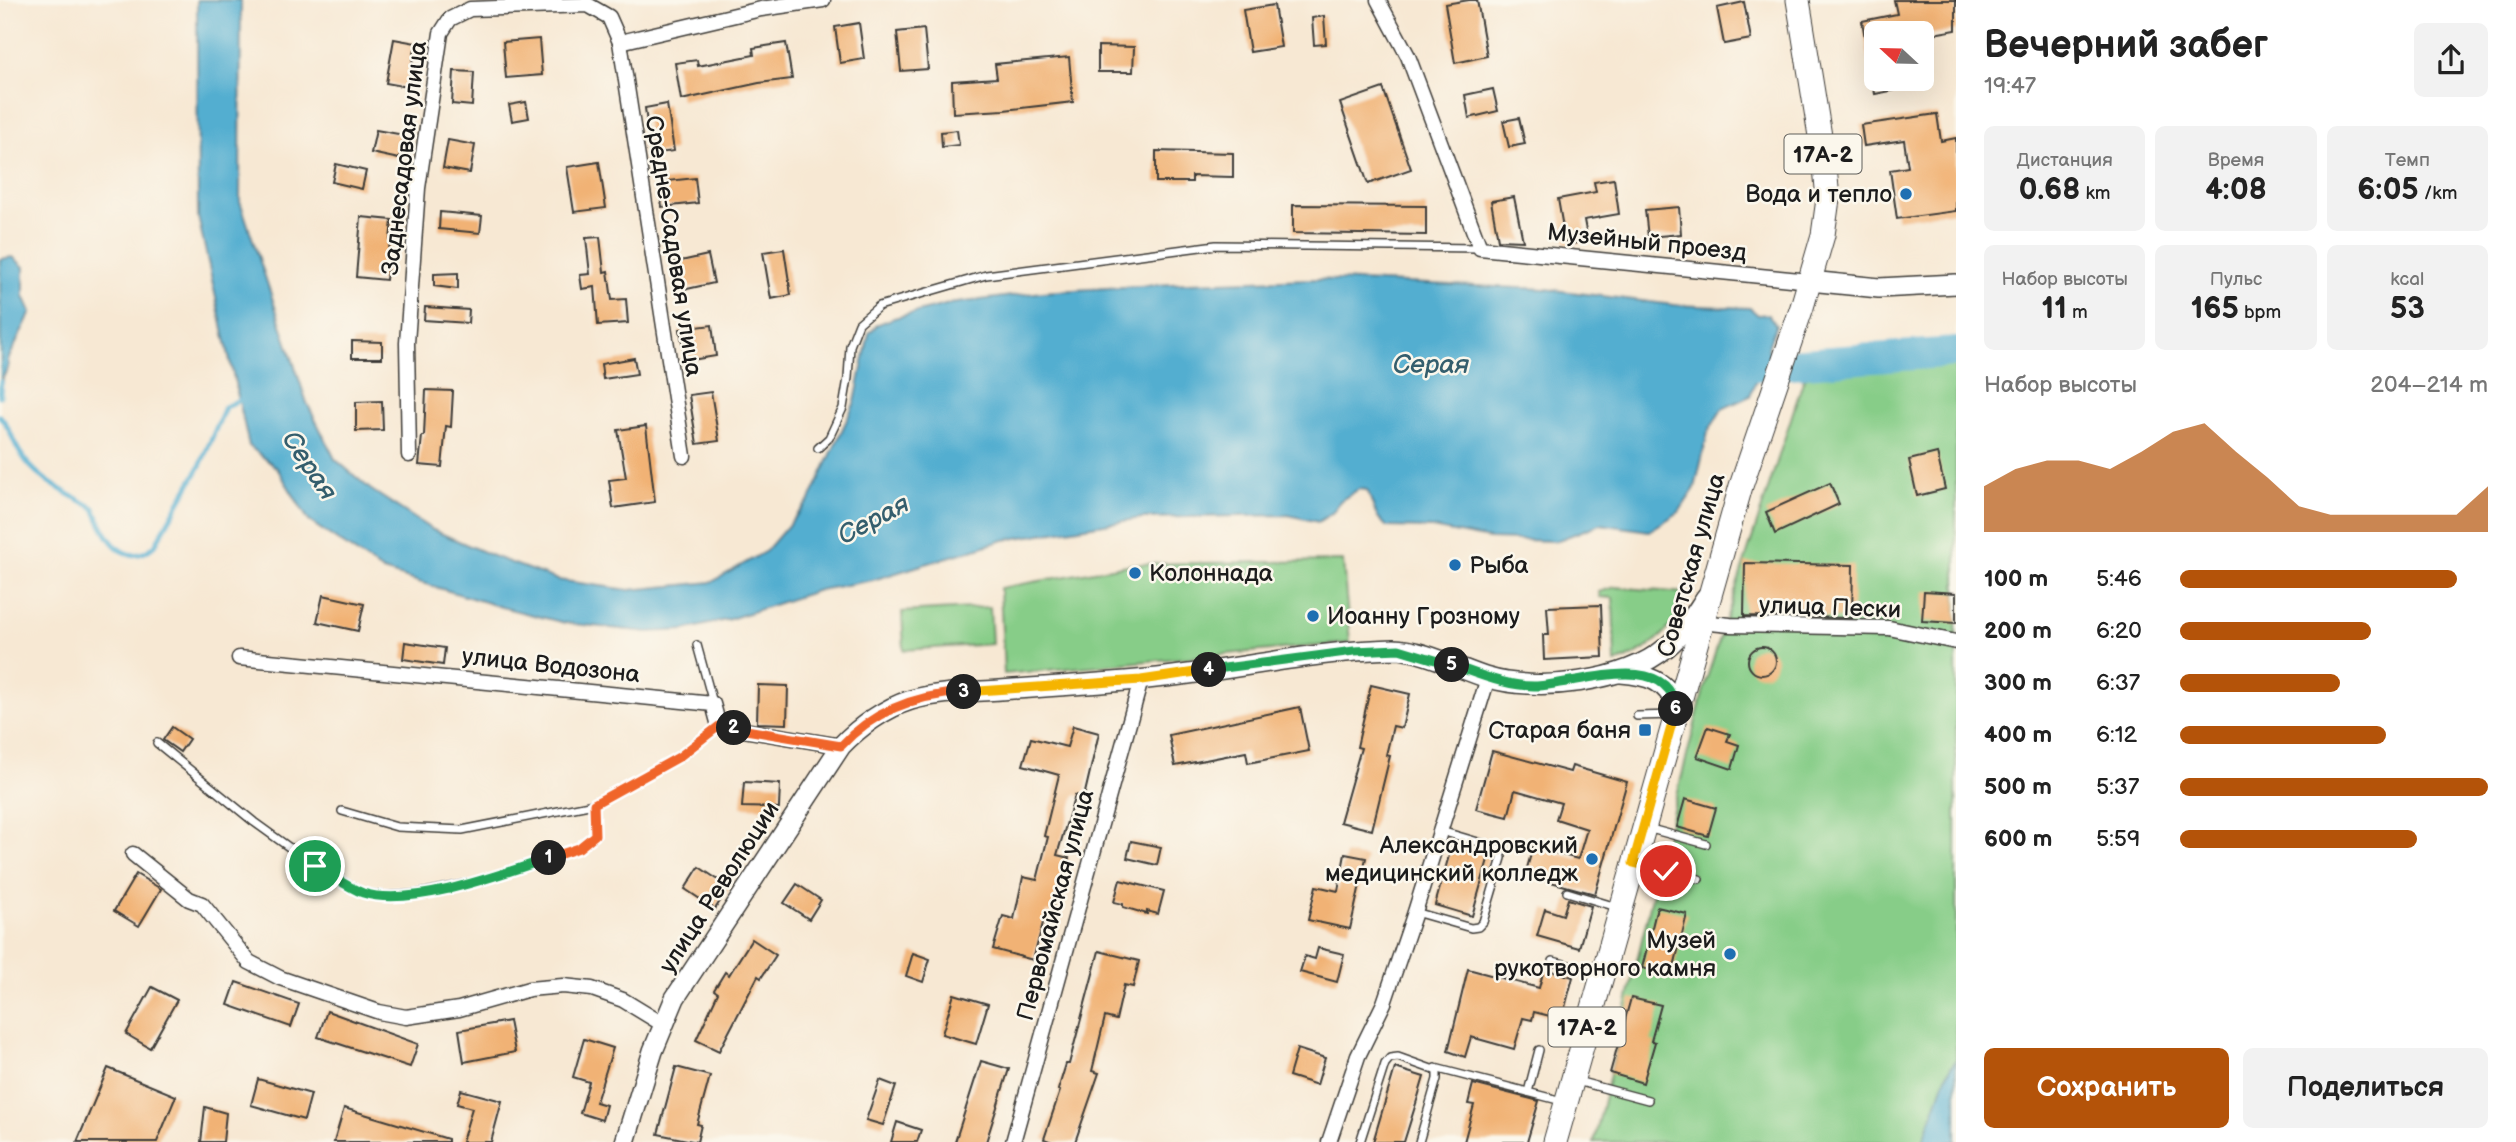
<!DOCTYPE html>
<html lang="ru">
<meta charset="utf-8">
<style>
:root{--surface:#fff;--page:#f2f2f2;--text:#222;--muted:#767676;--accent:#b45309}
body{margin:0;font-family:"Balsamiq Sans",sans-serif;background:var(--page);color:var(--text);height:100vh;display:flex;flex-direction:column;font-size:26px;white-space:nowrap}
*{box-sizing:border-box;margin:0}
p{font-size:23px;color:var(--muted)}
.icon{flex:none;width:38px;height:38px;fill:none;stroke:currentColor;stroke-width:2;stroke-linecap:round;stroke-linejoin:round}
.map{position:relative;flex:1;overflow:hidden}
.details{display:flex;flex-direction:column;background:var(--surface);width:560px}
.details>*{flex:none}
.needle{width:46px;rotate:292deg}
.buttons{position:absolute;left:1864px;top:21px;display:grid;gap:14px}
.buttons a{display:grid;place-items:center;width:70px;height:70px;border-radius:10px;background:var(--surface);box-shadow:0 7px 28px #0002;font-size:35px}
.pin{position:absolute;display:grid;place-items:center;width:60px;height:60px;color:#fff;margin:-30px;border:4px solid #fff;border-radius:50%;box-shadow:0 2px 7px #0007}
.km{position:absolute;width:35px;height:35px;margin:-18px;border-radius:50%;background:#222;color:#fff;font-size:19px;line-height:35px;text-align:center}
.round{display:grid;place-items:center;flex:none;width:74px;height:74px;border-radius:10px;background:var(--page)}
.headline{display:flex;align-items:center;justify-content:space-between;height:119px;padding:0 28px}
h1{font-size:38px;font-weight:600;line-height:52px}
.figures{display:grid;grid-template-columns:repeat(3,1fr);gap:10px;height:119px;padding:7px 28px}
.figures div{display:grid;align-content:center;border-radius:10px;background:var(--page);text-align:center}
.figures b{font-size:30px;font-weight:600}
.figures small{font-size:19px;font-weight:400}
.figures p{font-size:19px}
.chart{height:196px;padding:14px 28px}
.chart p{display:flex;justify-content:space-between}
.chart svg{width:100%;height:126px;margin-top:7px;fill:var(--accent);opacity:.7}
.cta{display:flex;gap:14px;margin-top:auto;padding:14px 28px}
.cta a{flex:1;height:80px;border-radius:10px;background:var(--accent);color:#fff;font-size:28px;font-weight:600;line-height:80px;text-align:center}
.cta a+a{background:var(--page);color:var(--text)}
ul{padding:0 28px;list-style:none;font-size:23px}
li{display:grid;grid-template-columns:112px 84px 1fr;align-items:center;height:52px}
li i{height:18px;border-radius:9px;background:var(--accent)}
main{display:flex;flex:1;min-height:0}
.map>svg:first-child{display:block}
</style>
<main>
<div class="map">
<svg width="1956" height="1142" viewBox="0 0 1956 1142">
<rect width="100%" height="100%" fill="#fbf7ec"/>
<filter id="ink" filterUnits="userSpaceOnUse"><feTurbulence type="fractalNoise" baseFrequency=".0143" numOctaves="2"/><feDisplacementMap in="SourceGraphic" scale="14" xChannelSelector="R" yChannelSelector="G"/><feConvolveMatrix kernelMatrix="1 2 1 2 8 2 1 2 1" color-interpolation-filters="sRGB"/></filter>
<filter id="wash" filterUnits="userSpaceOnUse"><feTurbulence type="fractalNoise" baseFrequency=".00686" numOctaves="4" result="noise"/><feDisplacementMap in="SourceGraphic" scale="28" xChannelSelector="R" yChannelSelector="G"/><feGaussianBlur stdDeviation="1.57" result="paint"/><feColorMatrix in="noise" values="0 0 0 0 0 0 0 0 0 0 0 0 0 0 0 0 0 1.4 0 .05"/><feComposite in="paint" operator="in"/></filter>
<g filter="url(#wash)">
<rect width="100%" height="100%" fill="#f7e8d3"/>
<g fill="#87cd88" stroke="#527452" stroke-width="2">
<path d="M1861,359L1956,362V1142H1594L1666,838L1706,681L1804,378Z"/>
<path d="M1343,561L1350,643L1004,674L1000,588L1133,564Z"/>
<path d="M1615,587L1684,593L1685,601C1673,632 1646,653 1615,663L1613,598L1600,597L1599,592Z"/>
<path d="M990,607L992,644L904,650L902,612Z"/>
</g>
<g fill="#52aed0" stroke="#376576" stroke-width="2">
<path d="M197,0H241L240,201L307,403L335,459L370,489L431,529L495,557L558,580L629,590L712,582L766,551L810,500L855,402L869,333L878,324L894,318L949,304L1042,292L1188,283L1312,279L1546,289L1674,305L1750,308L1758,315L1768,314L1776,325L1750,396L1722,409L1708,432L1695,488L1679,512L1649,531L1600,524L1556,541L1489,539L1432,528L1387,527L1377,516L1367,490L1359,489L1340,501L1333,512L1318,522L1288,515L1142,518L1004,540L873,580L819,590L730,619L684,630L648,632L565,623L501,607L383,571L309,521L277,468L249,446L198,217Z"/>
<path d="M13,257L24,267V296L31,312L8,360V367L1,382L0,259Z"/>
<path d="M1956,1059V1142H1923L1947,1074Z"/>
</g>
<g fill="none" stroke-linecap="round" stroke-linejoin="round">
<g stroke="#52aed0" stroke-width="5">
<path d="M0,396L1,382"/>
<path d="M0,416C10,427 12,439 19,451C36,480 66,492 94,508C104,534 124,573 155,545L200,466L225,407L245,397"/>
</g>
<path stroke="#52aed0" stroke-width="30" d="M1721,366H1762L1956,352"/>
</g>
<g id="blocks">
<g fill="#f1b275">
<path d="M1469,0H1477L1487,56L1455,63L1445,4Z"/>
<path d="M1894,0H1956V30L1922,36V33H1876V61H1869L1862,21L1897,14Z"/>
<path d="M1744,2L1751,39L1724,44L1717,8Z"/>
<path d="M1274,5L1281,47L1250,52L1243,10Z"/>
<path d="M1324,16L1326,44L1314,45L1312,18Z"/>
<path d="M859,23L864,59L840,63L835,27Z"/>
<path d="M924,29L928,69L901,71L897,32Z"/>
<path d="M394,39L416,43L408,87L386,83Z"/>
<path d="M539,39L542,75L506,78L503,42Z"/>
<path d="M786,43L792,79L759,83L681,100L675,63L697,60L698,66L754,55L753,48Z"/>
<path d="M1098,46L1134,47L1133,72H1098Z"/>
<path d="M1069,57L1073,102L1004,110L953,113L952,81L997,78L995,64Z"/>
<path d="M454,71L474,72L472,106L452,104Z"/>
<path d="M1872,79H1921V85L1875,94Z"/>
<path d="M1383,88L1411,169L1368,184L1340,103Z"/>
<path d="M1493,89L1498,111L1469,118L1465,95Z"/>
<path d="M526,102L529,118L512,121L509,105Z"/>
<path d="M667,104L674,151L651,154L645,108Z"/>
<path d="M1937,114L1941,141L1956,138V211L1897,219L1890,170L1908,167L1904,140L1864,146L1861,125Z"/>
<path d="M1519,118L1525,144L1509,147L1503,121Z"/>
<path d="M376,130L404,135L399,159L371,153Z"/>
<path d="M957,130L959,145L942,147L941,132Z"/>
<path d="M448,140L475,145L470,173L443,168Z"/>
<path d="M1156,151L1233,153V177L1192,176V182H1156Z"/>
<path d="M599,162L606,208L574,212L567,167Z"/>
<path d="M336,164L366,171L362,189L332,182Z"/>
<path d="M695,178L698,203L662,207L659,182Z"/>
<path d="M1614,179L1619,214L1584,220L1588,241L1566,245L1558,199L1596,192L1594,182Z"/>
<path d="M1514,197L1523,241L1498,240L1491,201Z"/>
<path d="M1293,205L1426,206V235L1293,233Z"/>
<path d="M1679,207L1681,234L1648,237L1645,210Z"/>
<path d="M440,212L482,216L480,233L439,229Z"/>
<path d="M361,217L392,220L386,280L356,277Z"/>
<path d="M600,237L604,272L608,271L612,300L626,299L628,323L598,325L595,287L582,289L580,275L590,274L586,238Z"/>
<path d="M784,249L791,295L771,299L763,252Z"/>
<path d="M708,255L714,283L678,291L672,263Z"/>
<path d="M458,273V289L434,286V274Z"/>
<path d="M425,307L469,310L468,323L424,320Z"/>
<path d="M712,325L716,356L685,361L680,329Z"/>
<path d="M352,341L382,342V358H352Z"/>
<path d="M634,358L637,374L603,379L601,364Z"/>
<path d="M426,390L453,391L451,427L446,426L442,467L419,465L422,436H424Z"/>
<path d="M711,392L719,441L697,444L689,395Z"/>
<path d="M382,401L383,430L356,431V402Z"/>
<path d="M646,426L655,502L613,508L609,480L626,478L618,430Z"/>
<path d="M1937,453L1945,489L1917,496L1909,460Z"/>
<path d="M1830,483L1839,504L1775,534L1766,512Z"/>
<path d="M1745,563L1853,565L1852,618L1744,616Z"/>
<path d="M1924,591L1956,593V623L1922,621Z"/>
<path d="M323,595L364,604L358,631L317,622Z"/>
<path d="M1601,605L1603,657L1544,660L1543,635H1549L1547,607Z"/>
<path d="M405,642L445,648L443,665L403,659Z"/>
<circle cx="1762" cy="661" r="14"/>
<path d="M758,685L788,686L787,724L757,723Z"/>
<path d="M1371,685L1410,694L1402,728L1393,726L1386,755L1390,756L1372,830L1340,822L1361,748L1357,747Z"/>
<path d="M1300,707L1309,751L1248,763L1246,752L1175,766L1169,735Z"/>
<path d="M1073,726L1099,733L1084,797L1075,795L1057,855L1069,858L1064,878L1060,877L1052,913L1046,912L1033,960L993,949L1003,916L1014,919L1023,877L1037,880L1048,837L1044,836L1059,775L1023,765L1031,738L1067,747Z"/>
<path d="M172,727L189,739L180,752L163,740Z"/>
<path d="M1708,727L1730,734L1727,741L1739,745L1732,769L1697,757Z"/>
<path d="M1492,751L1570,772L1572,766L1627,782L1595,894L1525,875L1533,847L1578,859L1587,829L1556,819L1561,803L1515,790L1508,817L1476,809Z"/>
<path d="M744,782L780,784L779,808L742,807Z"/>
<path d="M1685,799L1716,808L1708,836L1677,827Z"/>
<path d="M1131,841L1161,847L1157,865L1127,858Z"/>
<path d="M1452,845L1489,856L1472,916L1435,905Z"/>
<path d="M1345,854L1366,858L1350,929L1308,920L1316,886L1338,891Z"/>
<path d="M699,867L729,887L715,909L685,889Z"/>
<path d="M136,874L161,889L139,926L114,911Z"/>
<path d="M1120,880L1164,891L1158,914L1147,911V914L1123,907V904L1114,902Z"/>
<path d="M797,884L821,900L809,919L784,903Z"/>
<path d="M1568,899L1591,906L1579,948L1537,936L1545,909L1563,915Z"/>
<path d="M1657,907L1687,914L1672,975L1642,968Z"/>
<path d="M752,939L776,955L761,978L758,976L719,1051L696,1040L718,993L714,990L725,972L729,975Z"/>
<path d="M1318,948L1344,954L1337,982L1300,972L1305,956L1315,959Z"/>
<path d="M1099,951L1139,961L1133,987L1124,985L1116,1020L1105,1017L1092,1071L1099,1073L1075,1142H1052L1044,1139L1060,1091L1058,1090L1066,1064H1069Z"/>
<path d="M913,953L930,959L923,982L906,976Z"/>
<path d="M1468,969L1539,988L1544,969L1573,977L1562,1019L1534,1012L1532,1020L1523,1018L1514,1049L1471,1037L1465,1057L1448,1051Z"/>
<path d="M236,982L299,1004L291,1027L228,1005Z"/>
<path d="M152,987L177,1000L150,1048L126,1034Z"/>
<path d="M954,994L988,1004L976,1044L942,1034Z"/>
<path d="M1631,998L1661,1005L1651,1041L1655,1042L1643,1083L1610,1073Z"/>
<path d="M327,1011L418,1044L410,1067L318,1037Z"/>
<path d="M509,1021L515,1052L464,1062L459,1030Z"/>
<path d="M584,1039L613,1048L596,1102L606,1105L602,1120L580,1113L589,1082L573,1077Z"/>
<path d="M1297,1049L1325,1058L1317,1085L1289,1076Z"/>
<path d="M981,1061L1009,1069L986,1142H955Z"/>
<path d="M676,1067L710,1076L697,1124L701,1125L697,1142L658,1134Z"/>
<path d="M108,1068L176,1096L157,1142H77Z"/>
<path d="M1395,1068L1424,1077L1418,1097L1404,1142H1373Z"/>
<path d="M258,1079L311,1094L304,1120L251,1105Z"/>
<path d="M880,1080L896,1086L883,1125L866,1120Z"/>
<path d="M1473,1084L1539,1101L1527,1142H1464L1474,1105L1468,1104Z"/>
<path d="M461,1090L502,1101L491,1142H462L472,1108L457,1104Z"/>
<path d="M205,1107L226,1113L223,1142H201Z"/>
<path d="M344,1108L448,1139V1142H334Z"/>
<path d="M897,1122L921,1130L917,1142H891Z"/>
</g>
</g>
</g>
<g filter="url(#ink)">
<use href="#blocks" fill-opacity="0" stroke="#3d3b37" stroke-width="2"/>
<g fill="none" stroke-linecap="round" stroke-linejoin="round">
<defs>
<g id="lane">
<path d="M818,448L829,438L843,408L848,378L850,346L859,323L879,306L986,275L1216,245L1479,248"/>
<path d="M697,645L713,703"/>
<path d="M1637,716L1674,715"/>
<path d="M157,743L254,822L315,866L363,893L385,896L417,894L479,881L578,848L595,835L594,804"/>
<path d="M342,811L397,827L462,830L594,804L679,757L719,726"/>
<path d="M1647,828L1706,844"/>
<path d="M1637,864L1699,879"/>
<path d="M1567,892L1620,908"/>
<path d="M1415,912L1471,928L1478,927L1483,922L1502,858L1501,851L1495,847L1441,831"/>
<path d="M1553,961L1598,973"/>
<path d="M1435,1068L1562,1101"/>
<path d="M1577,1081L1648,1100"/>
<path d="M1528,1092L1539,1050"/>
<path d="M1360,1142L1385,1064L1390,1058L1398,1057L1437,1071V1079L1419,1142"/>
</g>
<g id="street">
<path d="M1378,0L1408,56L1480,248L1810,281"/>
<path d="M620,42L761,9L823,0"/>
<path d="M409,455L407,343L418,188L441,33L450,19L470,9L588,5L609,17L620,42L684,456"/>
<path d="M1701,622L1730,625L1889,628L1956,642"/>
<path d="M239,658L713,704L719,726L841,746"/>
<path d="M133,854L189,899L202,904L249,962L280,978L379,1012L406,1017L459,1009L529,989L563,986L592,989L623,1000L664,1025"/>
<path d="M1013,1142L1141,680"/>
<path d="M1329,1142L1358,1056L1384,1003L1415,912L1488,678"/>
</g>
<g id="secondary">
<path d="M1810,281L1879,288L1956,284"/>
<path d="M1621,673C1647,675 1667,680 1677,707"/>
<path d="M625,1142L653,1051L675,998L841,746C859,727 885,708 911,700C939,692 971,692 1000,690C1046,687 1092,684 1137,680C1223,673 1308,651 1394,649C1420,649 1460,669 1485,677C1537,693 1624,683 1667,647C1684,633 1694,615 1706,597"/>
</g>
<path id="primary" d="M1555,1142L1741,486L1802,307L1823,235L1828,199L1825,167L1798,0"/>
</defs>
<use href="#lane" stroke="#3d3b37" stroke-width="10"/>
<use href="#street" stroke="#3d3b37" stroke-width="17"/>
<use href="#secondary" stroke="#3d3b37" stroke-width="22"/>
<use href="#primary" stroke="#3d3b37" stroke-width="25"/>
<use href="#lane" stroke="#fff" stroke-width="7"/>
<use href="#street" stroke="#fff" stroke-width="14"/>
<use href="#secondary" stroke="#fff" stroke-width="19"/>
<use href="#primary" stroke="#fff" stroke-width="23"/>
</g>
</g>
<g fill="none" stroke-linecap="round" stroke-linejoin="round" filter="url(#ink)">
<defs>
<path id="split-1" d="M315,866C330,874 347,887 363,893C411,908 502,874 549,858"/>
<path id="split-2" d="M549,858L579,848L595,835L594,804L679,757L719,726L734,728"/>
<path id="split-3" d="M734,728L841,746C873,711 917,695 964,692"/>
<path id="split-4" d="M964,692L1141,680L1209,670"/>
<path id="split-5" d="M1209,670L1354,651L1399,649L1452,665"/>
<path id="split-6" d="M1452,665C1478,674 1508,687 1537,686C1574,685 1668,648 1676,709"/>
<path id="split-7" d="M1666,871L1633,863L1676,709"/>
</defs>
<use href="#split-1" stroke="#fff" stroke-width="14"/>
<use href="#split-2" stroke="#fff" stroke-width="14"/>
<use href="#split-3" stroke="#fff" stroke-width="14"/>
<use href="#split-4" stroke="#fff" stroke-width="14"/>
<use href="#split-5" stroke="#fff" stroke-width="14"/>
<use href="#split-6" stroke="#fff" stroke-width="14"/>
<use href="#split-7" stroke="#fff" stroke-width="14"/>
<use href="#split-1" stroke="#22a559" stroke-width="9"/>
<use href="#split-2" stroke="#f0652b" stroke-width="9"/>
<use href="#split-3" stroke="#f0652b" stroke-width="9"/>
<use href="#split-4" stroke="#f5b400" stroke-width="9"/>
<use href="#split-5" stroke="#22a559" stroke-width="9"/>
<use href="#split-6" stroke="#22a559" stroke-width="9"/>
<use href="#split-7" stroke="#f5b400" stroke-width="9"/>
</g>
<g fill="#1f6fb2" stroke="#fbf7ec" stroke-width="2.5">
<circle cx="1906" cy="194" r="7"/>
<circle cx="1455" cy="565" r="7"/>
<circle cx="1135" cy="573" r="7"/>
<circle cx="1313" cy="616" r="7"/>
<rect x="1638" y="723" width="14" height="14" rx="3.5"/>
<circle cx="1592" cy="859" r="7"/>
<circle cx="1730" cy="954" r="7"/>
</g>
<g text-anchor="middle" stroke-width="5" stroke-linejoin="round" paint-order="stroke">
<g fill="#fbf7ec" stroke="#5f5e5a" stroke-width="2">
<rect x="1784.5" y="134.5" width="77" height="39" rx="5"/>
<rect x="1548.5" y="1007.5" width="77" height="39" rx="5"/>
</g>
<g font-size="23" font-weight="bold" fill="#1c1c1c">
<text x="1823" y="162">17А-2</text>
<text x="1587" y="1035">17А-2</text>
</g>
<g font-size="24" fill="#1c1c1c" stroke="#fbf7ec">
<text transform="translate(404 158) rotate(-83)" y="8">Заднесадовая улица</text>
<text transform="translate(1647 242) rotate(6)" y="8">Музейный проезд</text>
<text transform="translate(674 246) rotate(81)" y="8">Средне-Садовая улица</text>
<text transform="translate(1691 565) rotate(-74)" y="8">Советская улица</text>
<text transform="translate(1830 607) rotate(2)" y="8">улица Пески</text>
<text transform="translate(551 665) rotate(6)" y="8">улица Водозона</text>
<text transform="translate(719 887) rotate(-57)" y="8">улица Революции</text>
<text transform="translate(1055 905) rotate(-75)" y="8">Первомайская улица</text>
</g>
<g font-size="24" fill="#1c1c1c" stroke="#fbf7ec" text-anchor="end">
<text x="1892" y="202">Вода и тепло</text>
<text x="1469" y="573" text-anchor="start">Рыба</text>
<text x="1149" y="581" text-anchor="start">Колоннада</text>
<text x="1327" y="624" text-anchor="start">Иоанну Грозному</text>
<text x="1631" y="738">Старая баня</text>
<text x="1578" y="853">Александровский<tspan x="1578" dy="28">медицинский колледж</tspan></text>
<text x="1716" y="948">Музей<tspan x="1716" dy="28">рукотворного камня</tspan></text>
</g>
<g font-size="26" font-style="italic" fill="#345e6d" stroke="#fbf7ec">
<text x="1431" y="373">Серая</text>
<text transform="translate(310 465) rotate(56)" y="9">Серая</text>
<text transform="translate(873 519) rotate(-28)" y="9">Серая</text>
</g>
</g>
</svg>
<div class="buttons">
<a><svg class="needle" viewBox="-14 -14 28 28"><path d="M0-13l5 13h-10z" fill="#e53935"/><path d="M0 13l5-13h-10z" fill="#767676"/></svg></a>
</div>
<div class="pin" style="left:315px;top:866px;background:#1e9e55"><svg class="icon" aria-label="arrive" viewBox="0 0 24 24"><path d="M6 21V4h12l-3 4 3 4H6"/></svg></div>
<div class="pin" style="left:1666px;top:871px;background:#d93025"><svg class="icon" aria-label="check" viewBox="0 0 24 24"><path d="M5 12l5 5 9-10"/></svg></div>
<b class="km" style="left:549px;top:858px">1</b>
<b class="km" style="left:734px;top:728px">2</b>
<b class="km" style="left:964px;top:692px">3</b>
<b class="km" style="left:1209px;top:670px">4</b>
<b class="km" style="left:1452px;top:665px">5</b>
<b class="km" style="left:1676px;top:709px">6</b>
</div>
<section class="details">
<div class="headline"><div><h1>Вечерний забег</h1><p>19:47</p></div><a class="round"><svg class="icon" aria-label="share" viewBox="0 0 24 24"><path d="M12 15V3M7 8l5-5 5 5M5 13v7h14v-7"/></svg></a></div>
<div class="figures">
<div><p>Дистанция</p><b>0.68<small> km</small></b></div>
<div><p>Время</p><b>4:08</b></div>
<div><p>Темп</p><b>6:05<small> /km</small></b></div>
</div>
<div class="figures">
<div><p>Набор высоты</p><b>11<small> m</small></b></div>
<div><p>Пульс</p><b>165<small> bpm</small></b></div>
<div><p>kcal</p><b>53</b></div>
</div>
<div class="chart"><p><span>Набор высоты</span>204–214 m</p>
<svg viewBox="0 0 160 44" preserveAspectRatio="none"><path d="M0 44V28L10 22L20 19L30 19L40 22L50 16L60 9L70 6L80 16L90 25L100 35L110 38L120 38L130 38L140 38L150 38L160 28V44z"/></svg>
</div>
<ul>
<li><b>100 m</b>5:46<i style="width:90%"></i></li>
<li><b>200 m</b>6:20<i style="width:62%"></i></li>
<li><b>300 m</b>6:37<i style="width:52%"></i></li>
<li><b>400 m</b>6:12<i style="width:67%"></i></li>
<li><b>500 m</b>5:37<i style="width:100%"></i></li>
<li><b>600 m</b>5:59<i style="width:77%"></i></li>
</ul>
<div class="cta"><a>Сохранить</a><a>Поделиться</a></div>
</section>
</main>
